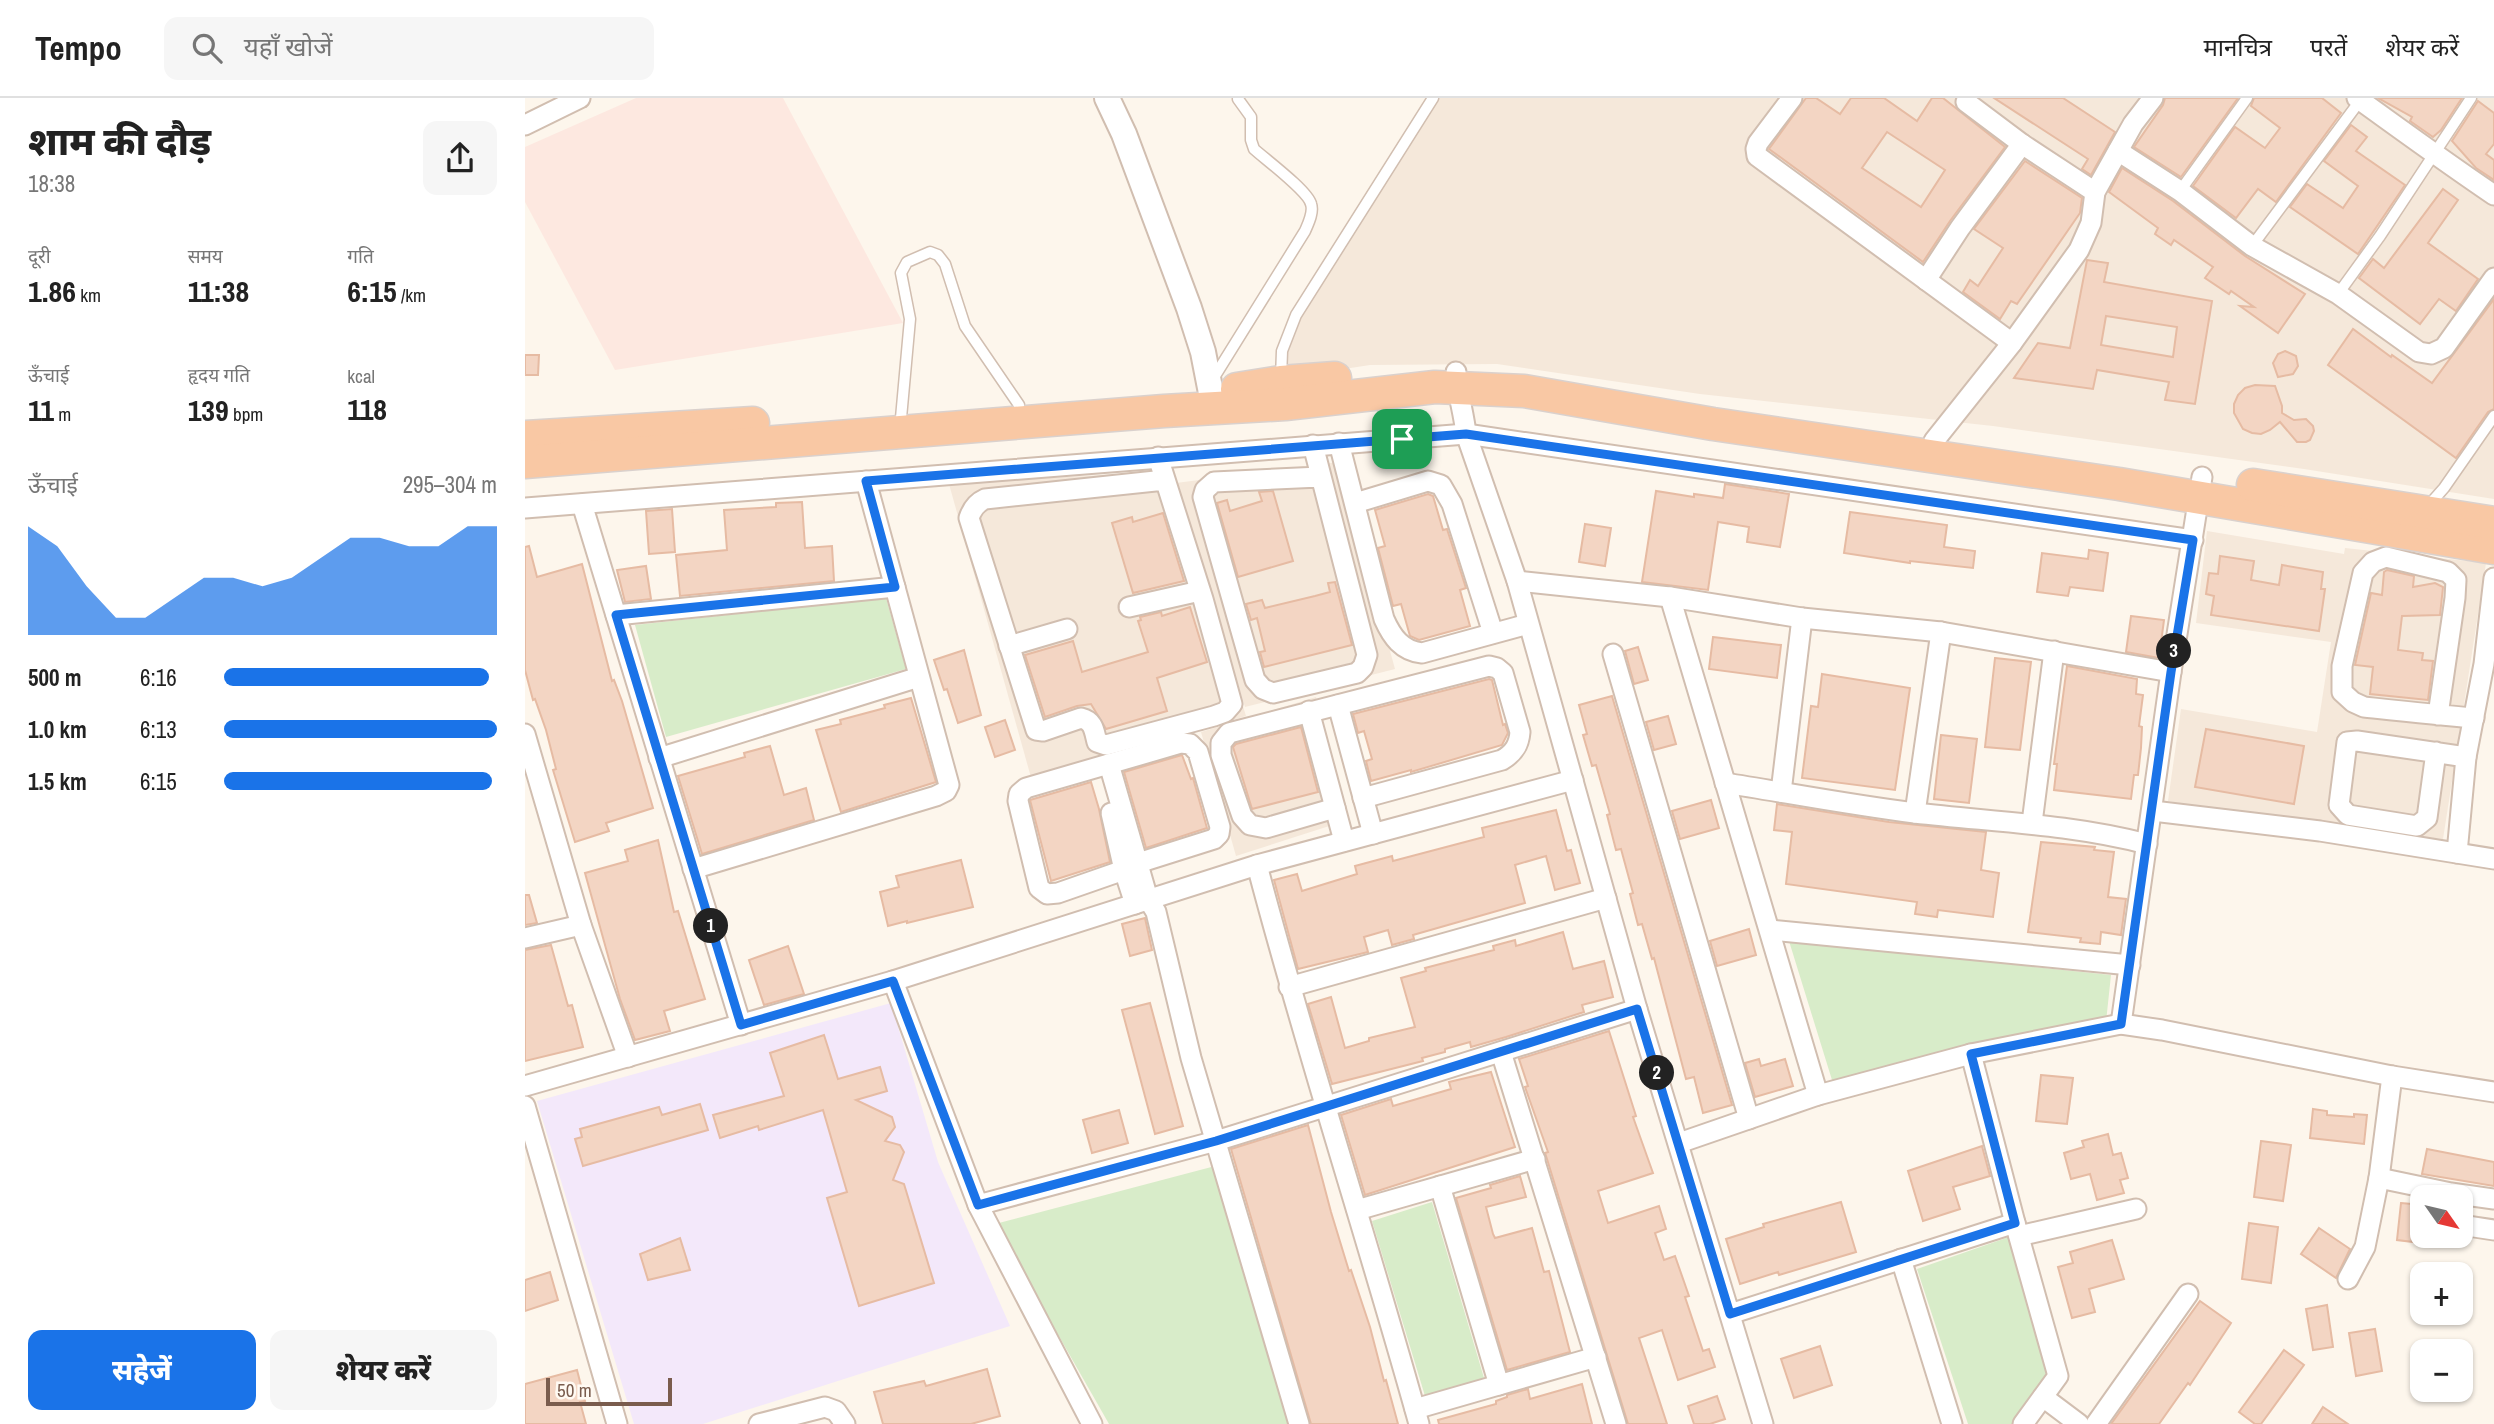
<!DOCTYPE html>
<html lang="hi">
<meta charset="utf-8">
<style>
:root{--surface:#fff;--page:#f6f6f6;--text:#222;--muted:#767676;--line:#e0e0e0;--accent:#1a73e8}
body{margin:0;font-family:"Archivo Narrow","Noto Sans Devanagari",sans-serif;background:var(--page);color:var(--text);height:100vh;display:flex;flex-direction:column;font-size:26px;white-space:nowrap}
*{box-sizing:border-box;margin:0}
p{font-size:23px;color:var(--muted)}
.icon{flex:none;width:38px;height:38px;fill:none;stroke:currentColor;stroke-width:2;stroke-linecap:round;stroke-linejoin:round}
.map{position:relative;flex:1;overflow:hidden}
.details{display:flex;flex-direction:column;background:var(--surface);width:525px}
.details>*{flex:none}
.needle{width:46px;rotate:124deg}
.controls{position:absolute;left:1885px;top:1087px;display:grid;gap:14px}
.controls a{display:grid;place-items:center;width:63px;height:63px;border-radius:14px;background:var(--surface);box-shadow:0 2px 5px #0004;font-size:35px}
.scale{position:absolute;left:21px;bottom:18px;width:126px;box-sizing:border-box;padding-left:7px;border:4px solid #7a5c4d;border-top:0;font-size:19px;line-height:24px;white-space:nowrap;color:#7a5c4d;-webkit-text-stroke:5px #fffaf3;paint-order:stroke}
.pin{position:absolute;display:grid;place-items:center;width:60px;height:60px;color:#fff;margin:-30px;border-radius:14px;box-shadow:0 4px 10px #0006}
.km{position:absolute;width:35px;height:35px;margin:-18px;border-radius:50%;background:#222;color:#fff;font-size:19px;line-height:35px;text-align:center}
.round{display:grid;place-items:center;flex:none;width:74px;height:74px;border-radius:14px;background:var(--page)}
.headline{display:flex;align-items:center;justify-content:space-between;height:119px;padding:0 28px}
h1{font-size:38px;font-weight:800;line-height:52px}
.stats{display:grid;grid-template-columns:repeat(3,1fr);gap:10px;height:119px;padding:7px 28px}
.stats div{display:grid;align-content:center}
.stats b{font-size:30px;font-weight:800}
.stats small{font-size:19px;font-weight:400}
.stats p{font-size:19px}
.chart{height:196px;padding:14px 28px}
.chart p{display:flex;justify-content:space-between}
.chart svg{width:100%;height:126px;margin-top:7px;fill:var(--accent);opacity:.7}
.button{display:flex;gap:14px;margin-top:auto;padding:14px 28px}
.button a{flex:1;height:80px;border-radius:14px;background:var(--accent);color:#fff;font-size:28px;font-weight:800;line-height:80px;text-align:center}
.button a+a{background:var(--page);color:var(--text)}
ul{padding:0 28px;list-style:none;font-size:23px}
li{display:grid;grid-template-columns:112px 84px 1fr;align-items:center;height:52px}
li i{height:18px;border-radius:9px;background:var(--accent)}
header{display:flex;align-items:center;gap:42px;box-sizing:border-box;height:98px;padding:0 35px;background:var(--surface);border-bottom:2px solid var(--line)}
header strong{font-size:33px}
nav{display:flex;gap:38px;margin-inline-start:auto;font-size:24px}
.search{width:490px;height:63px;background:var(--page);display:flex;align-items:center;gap:18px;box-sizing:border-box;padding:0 24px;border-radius:14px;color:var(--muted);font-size:26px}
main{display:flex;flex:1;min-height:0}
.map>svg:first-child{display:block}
</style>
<header>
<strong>Tempo</strong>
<div class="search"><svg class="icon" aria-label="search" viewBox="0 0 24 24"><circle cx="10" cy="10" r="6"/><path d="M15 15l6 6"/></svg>यहाँ खोजें</div>
<nav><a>मानचित्र</a><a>परतें</a><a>शेयर करें</a></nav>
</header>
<main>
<section class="details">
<div class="headline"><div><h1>शाम की दौड़</h1><p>18:38</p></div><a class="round"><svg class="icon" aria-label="share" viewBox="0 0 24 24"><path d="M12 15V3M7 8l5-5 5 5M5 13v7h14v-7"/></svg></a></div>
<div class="stats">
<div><p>दूरी</p><b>1.86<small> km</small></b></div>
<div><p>समय</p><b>11:38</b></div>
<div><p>गति</p><b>6:15<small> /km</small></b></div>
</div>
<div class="stats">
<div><p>ऊँचाई</p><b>11<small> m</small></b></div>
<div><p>हृदय गति</p><b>139<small> bpm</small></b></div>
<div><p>kcal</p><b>118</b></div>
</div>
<div class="chart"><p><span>ऊँचाई</span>295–304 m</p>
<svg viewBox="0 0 160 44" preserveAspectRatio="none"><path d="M0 44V6L10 13L20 27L30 38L40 38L50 31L60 24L70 24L80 27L90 24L100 17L110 10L120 10L130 13L140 13L150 6L160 6V44z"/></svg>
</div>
<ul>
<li><b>500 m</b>6:16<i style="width:97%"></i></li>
<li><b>1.0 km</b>6:13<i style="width:100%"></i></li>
<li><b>1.5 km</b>6:15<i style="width:98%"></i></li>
</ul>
<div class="button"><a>सहेजें</a><a>शेयर करें</a></div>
</section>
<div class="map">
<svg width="1969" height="1326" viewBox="0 0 1969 1326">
<rect width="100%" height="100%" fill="#fdf6ec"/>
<g fill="#f5e8da">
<path d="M905,0H1969V401L1779,371L1468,328L1175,296L972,266L845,267L748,282L756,243L762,225L781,190Z"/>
<path d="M813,364L870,571L720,609L651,385Z"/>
<path d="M645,373L721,618L507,683L424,386Z"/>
<path d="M1682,433L1819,456L1820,450L1961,465L1918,741L1778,726L1643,703L1656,611L1792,634L1806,544L1671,525Z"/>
<path d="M791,599L823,722L711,758L676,634Z"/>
</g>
<path fill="#fde8e0" d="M111,0H258L378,225L90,272L0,104V49Z"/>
<path fill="#f3e8fa" d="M366,905L413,1064L485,1228L178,1326H109L12,1003Z"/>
<g fill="#d8ecc9">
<path d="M361,500L381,571L141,639L110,527Z"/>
<path d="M1264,843L1586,877L1581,924L1484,939L1307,982Z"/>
<path d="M694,1067L767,1326H584L470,1126Z"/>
<path d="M907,1104L959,1280L900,1298L847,1123Z"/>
<path d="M1484,1139L1523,1274L1487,1326H1443L1392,1171Z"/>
</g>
<g fill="#f3d5c3" stroke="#e6bba3" stroke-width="2" fill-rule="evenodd">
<path d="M1281,0H1291L1315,16L1326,0H1359L1392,23L1407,0H1418L1480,49L1425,123L1398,164L1244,51ZM1362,34L1420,72L1396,109L1337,70Z"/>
<path d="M1469,0H1538L1590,34L1566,77L1557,71L1563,61Z"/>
<path d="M1640,0H1713L1656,79L1609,49L1638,7Z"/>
<path d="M1729,0H1797L1816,15L1751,104L1733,91L1711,120L1668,88L1710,29L1740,50L1755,30L1726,8Z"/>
<path d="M1853,0H1937L1916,32L1908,39L1885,23L1887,19Z"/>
<path d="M1953,3L1969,15V46L1961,56L1969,62V82L1951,70L1927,43Z"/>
<path d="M1826,27L1842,39L1831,53L1880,87L1833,156L1765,109L1782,86L1818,110L1833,88L1799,63Z"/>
<path d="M1500,63L1557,100L1555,115L1492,206L1486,203L1475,221L1438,194L1445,182L1453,188L1478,150L1449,131Z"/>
<path d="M1597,70L1648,103L1720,158L1780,196L1753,235L1715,208L1729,209L1706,193L1704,196L1680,180L1688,169L1649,142L1646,147L1630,136L1633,130L1584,94Z"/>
<path d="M1918,91L1933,102L1903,145L1953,181L1931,213L1914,201L1895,226L1834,180L1848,161L1859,170Z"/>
<path d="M1562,162L1583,165L1579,184L1687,203L1670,306L1640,302L1644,284L1572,272L1568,291L1489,280L1513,245L1545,250ZM1581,218L1652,229L1648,259L1576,247Z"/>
<path d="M1969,201V311L1963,314L1931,360L1803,267L1828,231L1866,259L1867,257L1907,285Z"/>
<path d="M1760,253L1771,258L1773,268L1768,276L1753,279L1748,265L1753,256Z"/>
<path d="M0,257H14L13,277H0Z"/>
<path d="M1730,287L1750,288L1757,308V315L1769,322L1781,321L1788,328L1789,333L1785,342L1781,344H1772L1755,324L1745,332L1736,336L1727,335L1718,331L1709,315V306L1713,297L1720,290Z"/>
<path d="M1200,386L1264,396L1255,449L1222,444L1224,429L1193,424L1183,492L1117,484L1131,393L1169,399V396L1198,400Z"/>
<path d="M748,393L768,463L713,479L692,405L702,402L705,413L737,403L734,394Z"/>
<path d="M903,396L908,398L918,432L922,431L941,490L935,492L945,528L894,542L885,538L876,506L868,508L853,450L860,448L850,412Z"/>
<path d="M277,404L280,450L307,448L309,483L155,498L151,457L202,452L199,412L251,409V405Z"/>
<path d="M147,411L150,454L124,456L121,413Z"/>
<path d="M1325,414L1422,427L1419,449L1450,453L1448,470L1385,463V465L1319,455Z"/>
<path d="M638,415L659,483L608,495L587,425L607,419L608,424Z"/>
<path d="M1060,426L1086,430L1080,468L1054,464Z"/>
<path d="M4,448L12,479L57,466L87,583L89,582L97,603L128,710L81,725L84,733L50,744L28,672L31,671L21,632L10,601L8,602L0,572V449Z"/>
<path d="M1564,452L1583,455L1578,493L1545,489L1543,498L1512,494L1517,455L1563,461Z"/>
<path d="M1695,458L1729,463L1726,482L1754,487L1757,467L1798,474L1796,491H1800L1794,533L1686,517L1689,498L1681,496L1684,475L1693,476Z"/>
<path d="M121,468L126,501L100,504L92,472Z"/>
<path d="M1862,472L1889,478L1888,489L1910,485L1918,489L1915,517L1877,518L1873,552L1898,555L1897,562L1908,563L1903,602L1845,596L1848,569L1830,567L1846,495L1857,497L1859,474Z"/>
<path d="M810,484L827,547L739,569L735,554L740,553L732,520L726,522L721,506L737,502L740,510L790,498L805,494L803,485Z"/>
<path d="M665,509L682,564L632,580L642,613L581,631L566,606L552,608L520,619L500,557L548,543L557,574L623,554L613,523L616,522L615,519L636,514L637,518Z"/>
<path d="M1606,518L1639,522L1634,560L1601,554Z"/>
<path d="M1188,539L1256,547L1252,580L1184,571Z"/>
<path d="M1113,549L1123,582L1109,586L1100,553Z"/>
<path d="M439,552L456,617L433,625L422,591L419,592L409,562Z"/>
<path d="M1470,560L1506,564L1495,652L1460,649Z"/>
<path d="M1542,568L1612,581L1611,596L1618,597L1614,628L1617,629L1616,650L1613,677H1609L1606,701L1529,692L1532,666H1529Z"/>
<path d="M1297,576L1385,590L1370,692L1277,680L1286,608L1293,609Z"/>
<path d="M964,581L967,582L978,627L980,626L983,635L977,647L886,674V672L846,683L841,663L847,661L839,633L833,635L828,616Z"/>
<path d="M1087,598L1207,1007L1178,1015L1169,979L1161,981L1129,860L1127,861L1117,826L1113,827L1105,796L1108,795L1096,751L1091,752L1082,717L1085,716L1071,667L1067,668L1058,637L1062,636L1054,607Z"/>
<path d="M386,600L411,684L316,714L291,632L316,626L315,622L360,610L359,607Z"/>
<path d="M1143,618L1151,646L1129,652L1121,624Z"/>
<path d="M480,622L490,652L470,659L460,629Z"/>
<path d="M776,629L793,694L727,711L708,649L711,646Z"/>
<path d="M1681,631L1779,648L1769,706L1670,689Z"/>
<path d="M1416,637L1452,641L1444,705L1409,701Z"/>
<path d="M245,648L259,697L281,690L289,722L177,756L153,678L220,659L219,655Z"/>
<path d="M657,657L666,681L668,680L682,730L621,750L599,674Z"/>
<path d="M566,684L574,711L585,764L526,783L505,702Z"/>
<path d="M1186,702L1194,730L1155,741L1147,713Z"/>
<path d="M1252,706L1364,724L1461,734L1456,772L1474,775L1468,819L1413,812L1412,819L1390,816L1392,804L1261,786L1267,734L1249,732Z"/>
<path d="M1031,712L1042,753L1046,752L1055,785L1030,792L1021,758L990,767L1000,805L888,837L889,841L867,847L863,832L839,839L843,854L773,871L749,782L772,776L777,793L832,776L830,768L867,758L868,763L959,739L957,730Z"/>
<path d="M133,742L149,814L153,813L180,901L139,913L145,933L110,942L95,901L60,775L103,763L100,752Z"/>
<path d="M1516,744L1570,749L1569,752L1589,754L1583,799L1601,801L1596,837L1576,834L1575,846L1555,844L1556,840L1503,834Z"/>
<path d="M436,762L448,809L382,825V823L363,828L355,794L374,789L371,778Z"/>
<path d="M0,797H4L12,825L0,827Z"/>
<path d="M620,820L627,852L605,858L597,826Z"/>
<path d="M1224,831L1231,857L1192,868L1185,843Z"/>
<path d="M1038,834L1048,871L1079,863L1088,899L1057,907L1059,914L981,939L946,949L945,944L920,951V954L897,960L898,963L807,986L783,906L806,899L820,950L844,943V940L890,929L876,880L901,873L900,870L969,852L968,848L990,842L991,848Z"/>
<path d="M26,847L43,908L47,907L58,949L0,963V852Z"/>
<path d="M263,848L279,896L239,907L224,862Z"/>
<path d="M625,905L658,1028L630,1036L597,912Z"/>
<path d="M1084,933L1111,1018L1108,1019L1128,1075L1073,1093L1083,1125L1134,1108L1141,1131L1130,1135L1139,1162L1150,1158L1164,1198L1160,1199L1178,1253L1184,1251L1190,1269L1153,1282L1137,1232L1114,1240L1142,1326H1103L1022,1061L1020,1055L1023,1054L1000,989L1003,988L994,961Z"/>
<path d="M299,937L313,981L355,969L362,993L331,1002L367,1019L370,1029L360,1043L375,1047L379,1054L368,1082L379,1086L409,1185L334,1208L302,1100L322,1094L298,1012L234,1032L233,1028L195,1040L188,1017L259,998L245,955Z"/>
<path d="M1234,961L1236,968L1260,961L1268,988L1230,999L1220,965Z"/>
<path d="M966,974L990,1049L840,1097L816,1017L866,1001L868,1008L926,991L924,984Z"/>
<path d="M1516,977L1548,980L1542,1026L1511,1023Z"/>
<path d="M175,1006L183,1032L58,1068L50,1041L57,1039L55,1031L134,1009L137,1017Z"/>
<path d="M1788,1011L1802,1013V1017L1829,1019V1016L1842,1017L1839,1046L1785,1040Z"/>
<path d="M594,1012L603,1045L567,1055L558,1022Z"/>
<path d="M783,1027L806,1114L824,1173L826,1172L845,1229L859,1283L861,1282L873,1326H786L706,1051Z"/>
<path d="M1583,1036L1588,1057L1596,1055L1603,1080L1595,1082L1599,1095L1572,1102L1565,1076L1546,1081L1539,1055L1559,1049L1557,1043Z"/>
<path d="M1736,1043L1766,1047L1758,1103L1729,1099Z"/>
<path d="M1457,1048L1465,1078L1428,1089L1435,1111L1398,1123L1383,1073Z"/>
<path d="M1902,1051L1969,1064V1088L1897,1076Z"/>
<path d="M995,1078L1001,1099L961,1109L968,1136L970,1140L1007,1130L1019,1174L1024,1173L1045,1254L982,1272L931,1100L966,1090L965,1087Z"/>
<path d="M1316,1104L1331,1154L1254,1177L1253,1174L1215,1186L1201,1141L1239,1129L1238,1126Z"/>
<path d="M1876,1105L1897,1107V1145L1872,1142Z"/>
<path d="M1724,1125L1753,1129L1746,1185L1717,1181Z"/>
<path d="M1794,1130L1825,1151L1811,1180L1776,1156Z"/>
<path d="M155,1140L165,1172L123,1182L115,1156Z"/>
<path d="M1587,1142L1599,1181L1564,1191L1570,1214L1547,1220L1533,1169L1548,1165L1545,1154Z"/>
<path d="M25,1174L33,1202L0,1213V1182Z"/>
<path d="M1675,1203L1706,1225L1665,1287L1663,1285L1634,1326H1586Z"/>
<path d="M1802,1207L1808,1249L1788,1252L1781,1211Z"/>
<path d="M1850,1231L1857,1273L1831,1278L1824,1235Z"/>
<path d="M1295,1248L1307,1287L1269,1300L1256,1261Z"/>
<path d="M1759,1252L1779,1267L1736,1326H1730L1714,1314Z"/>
<path d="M462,1271L475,1318L446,1326H358L349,1294L399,1283L401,1288Z"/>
<path d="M52,1272L60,1303L55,1304L61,1326H0V1286Z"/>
<path d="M1057,1286L1067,1326H914L913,1322L971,1306V1303L982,1299V1297L1003,1291L1005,1301Z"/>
<path d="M1192,1298L1200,1321L1185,1326H1169L1163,1308Z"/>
<path d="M1798,1309L1823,1326H1787Z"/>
</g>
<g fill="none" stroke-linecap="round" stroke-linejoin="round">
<defs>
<g id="service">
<path d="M1655,93L1722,0"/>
<path d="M1727,148L1837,0"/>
<path d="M1813,196L1855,138L1946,0"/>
<path d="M756,280L757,253L771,217L908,0"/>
<path d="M688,281L780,133C783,126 789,114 786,106C783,93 740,61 729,51L726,42V19L713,1"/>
<path d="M375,331L385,221L376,175L382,164L405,154L413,157L420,166L440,228L494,307"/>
<path d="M1903,408L1919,390L1969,318"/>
</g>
<g id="minor">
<path d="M1267,0L1233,45L1231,51L1232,58L1487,245"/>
<path d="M1832,0C1878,33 1923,66 1969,97"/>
<path d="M1441,4L1497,46L1570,94"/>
<path d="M0,27L55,0"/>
<path d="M1593,53L1655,93L1727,148L1813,196L1894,254L1906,256L1919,250L1969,180"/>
<path d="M1401,182L1435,130L1497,46"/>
<path d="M931,274C932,295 939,315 941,336L992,483L1112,911L1238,1326"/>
<path d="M1409,343L1487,245L1554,152L1566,125L1570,94L1608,26L1628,0"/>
<path d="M814,345L859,521C867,539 877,553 897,555L1003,526"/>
<path d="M788,347L842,557L838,569L832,575L748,595L738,591L730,582L678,399L680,392L689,384L795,379"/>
<path d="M633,359L678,501L707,606L700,614L689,618L581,647L572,644C569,633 569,623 556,620L518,633L511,632L444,420C447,411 451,405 460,401L640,382"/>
<path d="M830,405L903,383L916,387L927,406L968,535"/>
<path d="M57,406L216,927"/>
<path d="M0,410L941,336L1668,442"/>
<path d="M992,483L1145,499L1277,520L1416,534L1646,574"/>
<path d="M1145,499L1293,997"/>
<path d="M604,509L675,493"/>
<path d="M91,517L370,489"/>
<path d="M484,548L542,531"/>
<path d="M1088,556L1224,1021"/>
<path d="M813,607L848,736"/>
<path d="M784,613L819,743"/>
<path d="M1913,617L1930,500L1931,482L1923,474L1861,459L1848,464L1838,475L1817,568V594L1828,604L1839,609C1876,613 1912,617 1949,620"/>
<path d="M0,636L56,827L103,959"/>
<path d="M1911,654L1902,720L1892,728L1823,717L1814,707L1822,644L1832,643L1941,659"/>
<path d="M134,660L394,579"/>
<path d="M584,666L623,801L631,814L666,960L774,1326"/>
<path d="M1200,685C1263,695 1326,707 1390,715C1468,724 1545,726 1622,746"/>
<path d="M1256,694L1277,520"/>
<path d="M810,710L741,730L725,727L717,718L696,657V645L704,635L964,568L972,570L978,575L995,634C994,647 989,655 977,662L838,700"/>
<path d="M1628,713L1795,733L1969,761"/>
<path d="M586,715L599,772L610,806"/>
<path d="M1390,715L1416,534"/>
<path d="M1507,725L1529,553"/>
<path d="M1932,755L1941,659L1959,566L1969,480"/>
<path d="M732,767C781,954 842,1139 894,1326"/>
<path d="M168,771L411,698L421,693L424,687L341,383"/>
<path d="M599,772L533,795L522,796L514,790L493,703L494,696L501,690L656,645L665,646L673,654L695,729L694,736L689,741L613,765"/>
<path d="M1245,832L1605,867"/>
<path d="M0,840L56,827"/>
<path d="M368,883L453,1107L567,1326"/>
<path d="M764,889L1081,800"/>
<path d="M1596,926L1646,574L1677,379"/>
<path d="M976,954L1091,1326"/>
<path d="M1446,956L1490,1125L1533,1278L1498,1326"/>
<path d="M0,988L368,883L732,767L1048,682"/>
<path d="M0,1008L92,1326"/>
<path d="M1154,1045L1293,997L1446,956L1596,926L1637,932L1867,978L1969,994"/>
<path d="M1854,1080L1926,1095L1969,1101"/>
<path d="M915,1088L974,1287"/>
<path d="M453,1107L691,1043L1112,911"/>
<path d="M832,1112L1010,1061"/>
<path d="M1936,1127L1969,1132"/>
<path d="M1494,1138L1611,1111"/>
<path d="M1376,1161L1427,1326"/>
<path d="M1823,1181L1840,1149L1854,1080L1867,978"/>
<path d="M1205,1216L1490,1125"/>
<path d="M1518,1299L1554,1326"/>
<path d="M890,1311L1071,1259"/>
<path d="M234,1326L300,1309L311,1313L320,1326"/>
<path d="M1571,1326L1663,1196"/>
</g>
<path id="tertiary" d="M582,0L599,36L664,210L678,254L686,295"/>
<g id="trunk">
<path d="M712,291L756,284L810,280"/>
<path d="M0,339L228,325"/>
<path d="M0,364L639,313L760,306L910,289L999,293L1188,326L1594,386L1969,450"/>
<path d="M1728,387L1969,425"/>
</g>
</defs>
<use href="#service" stroke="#d1beb0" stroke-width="13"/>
<use href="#minor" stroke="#d1beb0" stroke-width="23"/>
<use href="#tertiary" stroke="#d1beb0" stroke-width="28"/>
<use href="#trunk" stroke="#dad1cd" stroke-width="35"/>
<use href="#service" stroke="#fff" stroke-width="10"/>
<use href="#minor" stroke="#fff" stroke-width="19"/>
<use href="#tertiary" stroke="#fff" stroke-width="24"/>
<use href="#trunk" stroke="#f9c8a4" stroke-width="32"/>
</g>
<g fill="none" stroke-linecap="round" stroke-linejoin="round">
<defs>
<path id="route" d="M941,336L1668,442L1646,574L1596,926L1446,956L1490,1125L1205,1216L1112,911L691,1043L453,1107L368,883L216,927L91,517L370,489L341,383Z"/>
</defs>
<use href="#route" stroke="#fff" stroke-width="14"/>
<use href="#route" stroke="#1a73e8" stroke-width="9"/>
</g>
</svg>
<div class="controls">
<a><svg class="needle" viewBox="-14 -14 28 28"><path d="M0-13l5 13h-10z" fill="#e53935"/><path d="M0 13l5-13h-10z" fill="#767676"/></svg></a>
<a>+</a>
<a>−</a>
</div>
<div class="scale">50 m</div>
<div class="pin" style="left:877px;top:341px;background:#1e9e55"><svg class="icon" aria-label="arrive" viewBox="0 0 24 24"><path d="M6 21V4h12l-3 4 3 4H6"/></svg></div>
<b class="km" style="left:186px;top:828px">1</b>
<b class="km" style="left:1132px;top:975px">2</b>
<b class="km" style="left:1649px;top:553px">3</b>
</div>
</main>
